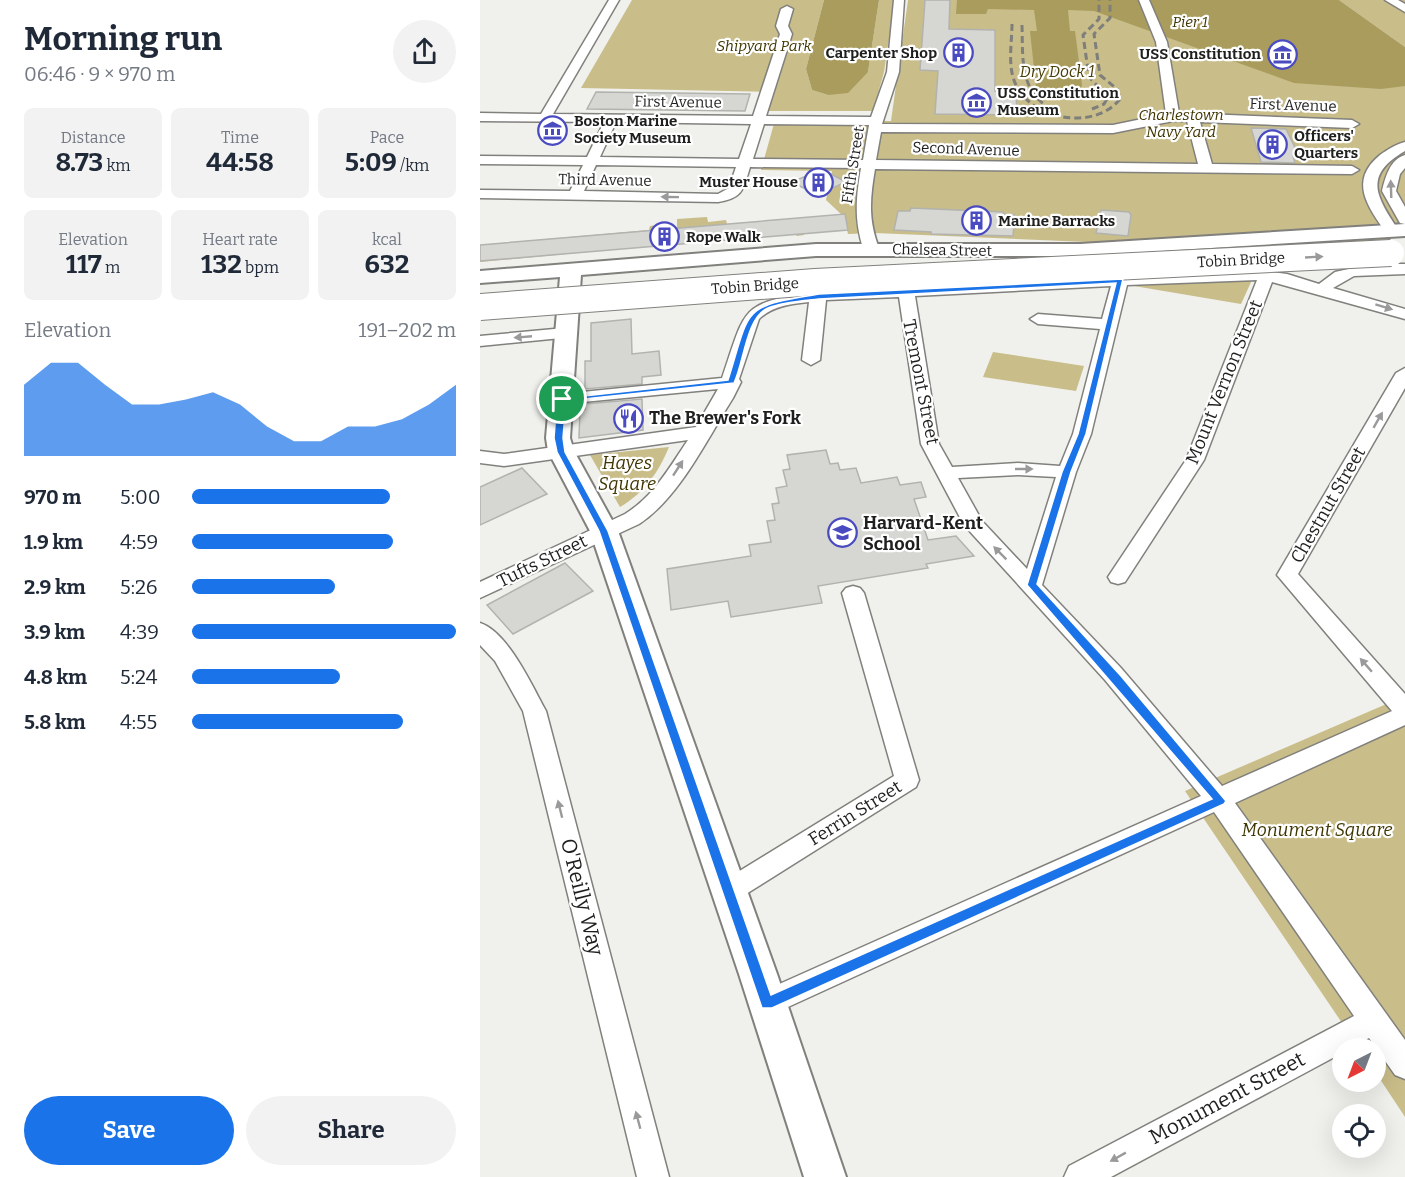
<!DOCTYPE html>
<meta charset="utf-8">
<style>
:root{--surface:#fff;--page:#f2f2f3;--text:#1f2937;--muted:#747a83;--accent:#1a73e8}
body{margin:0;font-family:Bitter,serif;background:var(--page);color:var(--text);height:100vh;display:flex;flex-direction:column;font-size:22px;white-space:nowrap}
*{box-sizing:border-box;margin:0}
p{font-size:20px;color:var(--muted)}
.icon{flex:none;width:33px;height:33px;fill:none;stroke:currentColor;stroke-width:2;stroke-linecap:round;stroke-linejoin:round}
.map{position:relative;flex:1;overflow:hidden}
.details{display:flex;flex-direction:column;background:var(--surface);width:480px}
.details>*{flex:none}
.needle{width:39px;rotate:222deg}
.buttons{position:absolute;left:852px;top:1038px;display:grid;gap:12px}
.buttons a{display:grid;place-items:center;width:54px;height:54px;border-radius:50%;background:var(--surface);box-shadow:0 6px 24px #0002;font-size:30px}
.pin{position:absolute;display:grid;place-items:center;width:51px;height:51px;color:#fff;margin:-26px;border:3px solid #fff;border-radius:50%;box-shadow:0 2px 6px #0007}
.round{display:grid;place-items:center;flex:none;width:63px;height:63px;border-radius:32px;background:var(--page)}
.overview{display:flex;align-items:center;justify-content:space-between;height:102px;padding:0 24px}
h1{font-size:33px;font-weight:700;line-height:45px}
.stats{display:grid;grid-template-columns:repeat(3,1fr);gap:9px;height:102px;padding:6px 24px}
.stats div{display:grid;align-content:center;border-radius:9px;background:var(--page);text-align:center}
.stats b{font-size:26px;font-weight:700}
.stats small{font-size:16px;font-weight:400}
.stats p{font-size:16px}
.chart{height:168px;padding:12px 24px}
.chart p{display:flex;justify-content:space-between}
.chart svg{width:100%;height:108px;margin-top:6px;fill:var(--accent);opacity:.7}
.action{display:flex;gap:12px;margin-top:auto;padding:12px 24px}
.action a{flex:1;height:69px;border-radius:36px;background:var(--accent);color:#fff;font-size:24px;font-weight:700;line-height:69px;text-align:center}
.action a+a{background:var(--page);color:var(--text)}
ul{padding:0 24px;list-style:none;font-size:20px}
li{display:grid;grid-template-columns:96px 72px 1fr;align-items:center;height:45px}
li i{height:15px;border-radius:8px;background:var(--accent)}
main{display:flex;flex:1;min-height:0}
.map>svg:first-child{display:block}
</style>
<main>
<section class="details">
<div class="overview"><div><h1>Morning run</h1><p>06:46 · 9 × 970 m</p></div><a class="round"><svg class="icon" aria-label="share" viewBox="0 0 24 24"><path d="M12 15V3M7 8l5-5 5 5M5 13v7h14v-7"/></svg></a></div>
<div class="stats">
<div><p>Distance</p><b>8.73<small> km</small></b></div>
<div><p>Time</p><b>44:58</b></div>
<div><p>Pace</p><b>5:09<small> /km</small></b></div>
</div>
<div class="stats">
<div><p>Elevation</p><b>117<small> m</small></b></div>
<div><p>Heart rate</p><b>132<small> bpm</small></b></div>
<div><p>kcal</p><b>632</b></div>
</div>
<div class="chart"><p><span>Elevation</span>191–202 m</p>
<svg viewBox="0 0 160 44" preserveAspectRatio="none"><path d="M0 44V15L10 6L20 6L30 15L40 23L50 23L60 21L70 18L80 23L90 32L100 38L110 38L120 32L130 32L140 29L150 23L160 15V44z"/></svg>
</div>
<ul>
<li><b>970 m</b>5:00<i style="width:75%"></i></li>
<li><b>1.9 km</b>4:59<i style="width:76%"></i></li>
<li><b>2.9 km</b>5:26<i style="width:54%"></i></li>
<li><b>3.9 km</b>4:39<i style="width:100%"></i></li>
<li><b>4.8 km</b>5:24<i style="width:56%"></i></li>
<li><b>5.8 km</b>4:55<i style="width:80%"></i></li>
</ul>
<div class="action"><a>Save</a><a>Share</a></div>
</section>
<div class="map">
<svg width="925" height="1177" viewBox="0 0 925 1177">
<rect width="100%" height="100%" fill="#f0f0ec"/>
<g fill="#c9bd89">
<path d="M152,0H344L326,69L332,90L348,95L388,72L399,0H415L404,72L393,111H285L290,92L101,88Z"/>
<path d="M428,0H787L925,81V235L898,241L725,247L395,233L368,234L367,230L324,233V235L317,236L314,233L0,262V245L169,230L170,226L183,224L184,228L197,227V219L227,217L228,222L246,220L247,224L363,216L346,200L352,171L281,170L295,120L411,121Z"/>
<path d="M859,0H925V47Z"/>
<path d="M772,280L761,304L654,286Z"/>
<path d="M513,352L604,366L596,391L503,377Z"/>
<path d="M189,447C178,473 165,492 140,507L110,455Z"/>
<path d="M925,696V1117L896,1073V1048H879L705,791Z"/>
</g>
<g fill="#a99c5d">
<path d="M344,0H399L388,72L368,93L348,95L332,90L326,69Z"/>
<path d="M477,0H859L925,47V86L901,89L814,83L614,11L588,10L590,31H595L602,85L600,92C585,100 569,99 556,87L550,31H557L554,10L508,9L506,14H476Z"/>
</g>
<g fill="#d6d6d2" stroke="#b2b2ae" stroke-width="1.5">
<path d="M445,0H470L469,29L515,30V91H536L537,115L455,114L458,71L440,70Z"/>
<path d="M116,92L270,94L265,111L107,109Z"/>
<path d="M771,128L806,129L819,156H813L815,163L781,162Z"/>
<path d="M333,173H349L366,182L337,195L312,182Z"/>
<path d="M431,208L523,212V214L535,215L533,236L451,234V232L414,230L418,211H430Z"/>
<path d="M621,210L649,212L651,215L648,236L616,233Z"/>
<path d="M365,214L368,230L0,261V245Z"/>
<path d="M151,319L152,354L179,351L181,375L162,377V384L105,389V361H111V323Z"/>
<path d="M162,399L163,430L99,438L100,409H105V404Z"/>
<path d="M346,450L350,464L358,463L360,470L376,468L381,483L417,477L420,485L441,482L446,497L434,499L448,540L476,536L494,556L446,564L448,568L338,586L342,603L251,617L248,601L191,610L187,569L271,556L269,545L291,542L287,521L295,520L292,504L299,503L296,488L307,486L303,470L310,469L307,455Z"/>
<path d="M42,468L67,494L0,525V487Z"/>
<path d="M85,563L113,591L33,634L7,605Z"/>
</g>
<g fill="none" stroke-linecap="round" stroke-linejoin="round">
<defs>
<g id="street">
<path d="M129,0H139L73,114L273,116L300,34L296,26L301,9L307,6L313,9L308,26L312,34L286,116L391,117L407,72L414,0H424L419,72L402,124L633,125L686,114L676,42L659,0H669L687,42L699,113L872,120L879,124L872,128L720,122L732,164L872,166L879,170L872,174L395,169C390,198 388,220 399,248L391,253L383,248C374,219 376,198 381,168L270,167C263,190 263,198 238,202L0,198V190L90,191L103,165L0,164V156L107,157L124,122L0,121V113L61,114ZM693,121H707L718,164L396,160L401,132L633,133ZM136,122L271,124L259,159L120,157ZM284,124L389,125L383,160L273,159ZM116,165L256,167L249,188L238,194L104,191Z"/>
<path d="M905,0H918L925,4V12Z"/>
<path d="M925,142V151C882,176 897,197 919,231L912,235L907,234C888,207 868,181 900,155C907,150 916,144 925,142Z"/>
<path d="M925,155V168L920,174L916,191L925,207V224L920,223L902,191C905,178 910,159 925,155Z"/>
<path d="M891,264H925V274L874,276L853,288L925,309V319L792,282L724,460L645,582L638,584L631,582L628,577L706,460L777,280L647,285L611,434L596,472L562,585L641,668L742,786L912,711L797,575L916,373L925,368V388L818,574L925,694V725L755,803L925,1040V1079L915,1075L889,1038L871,1048H862V1053L631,1177H584L589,1166L874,1016L734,812L297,1012L287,1016L277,1012L273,1003L277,994L721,796L625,680L484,525L441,444L419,297L346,300L340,360L331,365L322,360L329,302C311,304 292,306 279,319L259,379L261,382L253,398C227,439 200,497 159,524L0,598V582L145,514C174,496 189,468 208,440L24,466L0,463V451L24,454L216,427L238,389L82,404L73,399L82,394L242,378C267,305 259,304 338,291L770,269L807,274L839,284L855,272ZM631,286L622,319L558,314L550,319L558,324L620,329L593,434L580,466L538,463L472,467L459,444L435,296ZM538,475L576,477L547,569L502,521L478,478Z"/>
<path d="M85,328L93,333L91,337L0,346V336Z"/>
<path d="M373,586L380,588L384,593L439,780L436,787L258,899L249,903L240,899L236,891L240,883L414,776L362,593L366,588Z"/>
<path d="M0,623C28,632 52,686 66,711L189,1177H157L43,711L15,661L0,645Z"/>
</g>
<path id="secondary" d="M925,224V236L600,256H336L101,275L90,438L94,451L138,531L297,974L366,1177H324L259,974L110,531L68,451L66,438L80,277L0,283V271L336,244H600Z"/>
</defs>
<use href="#street" stroke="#81807d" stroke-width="3"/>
<use href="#secondary" stroke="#81807d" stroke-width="4"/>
<use href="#street" fill="#fff" fill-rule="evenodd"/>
<use href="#secondary" fill="#fff" fill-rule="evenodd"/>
<g stroke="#7e7e7b" stroke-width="3" stroke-dasharray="7 4" stroke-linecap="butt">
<path d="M532,24C532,43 527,67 536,85C552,120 615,131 640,99L637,89L620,75L614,34L630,18V0"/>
<path d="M542,25C543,56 539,91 570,108"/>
<path d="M612,109L624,104L628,97L609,77L603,35L619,19V0"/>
</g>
<defs>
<path id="highway-bridge" d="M0,307L335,282L911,253"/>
</defs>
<use href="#highway-bridge" stroke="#81807d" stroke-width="28" stroke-linecap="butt"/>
<use href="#highway-bridge" stroke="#fff" stroke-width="26"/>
</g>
<defs><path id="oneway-solid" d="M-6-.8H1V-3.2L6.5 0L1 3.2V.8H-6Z" transform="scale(1.5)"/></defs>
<g fill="#9a9a9a">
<use href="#oneway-solid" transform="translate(911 189) rotate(-92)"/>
<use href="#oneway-solid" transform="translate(190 197) rotate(-179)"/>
<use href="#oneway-solid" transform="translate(834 257) rotate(-3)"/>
<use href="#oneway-solid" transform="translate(904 307) rotate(17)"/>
<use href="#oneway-solid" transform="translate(43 337) rotate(175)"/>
<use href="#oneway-solid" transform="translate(898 420) rotate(-60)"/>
<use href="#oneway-solid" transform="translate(198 468) rotate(-57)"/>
<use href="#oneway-solid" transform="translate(544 469)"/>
<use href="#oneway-solid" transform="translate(520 553) rotate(-135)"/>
<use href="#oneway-solid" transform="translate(886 665) rotate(-131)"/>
<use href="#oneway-solid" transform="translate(80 809) rotate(-104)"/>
<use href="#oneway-solid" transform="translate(158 1120) rotate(-105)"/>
<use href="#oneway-solid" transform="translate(638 1157) rotate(151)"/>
</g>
<path fill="#1a73e8" stroke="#fff" stroke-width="1.5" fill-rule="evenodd" d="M643,279L606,434L591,472L557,584L641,676L746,801L744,804L292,1008H282L119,531L77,452L74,438L77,399L248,380C271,307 260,307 339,294ZM636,283L598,434L582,472L547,585L732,799L291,995L128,531L85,452L83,438L86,401L254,383C264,363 266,317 288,308C303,302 322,301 339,299Z"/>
<defs>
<symbol id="building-ring" viewBox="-11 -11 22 22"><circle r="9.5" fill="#fff" stroke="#4b4bc1" stroke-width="1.5"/><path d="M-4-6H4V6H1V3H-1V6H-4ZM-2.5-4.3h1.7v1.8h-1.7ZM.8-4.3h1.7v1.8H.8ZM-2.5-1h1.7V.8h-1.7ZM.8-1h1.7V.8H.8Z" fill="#4b4bc1"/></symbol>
<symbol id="museum-ring" viewBox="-11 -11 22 22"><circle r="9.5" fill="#fff" stroke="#4b4bc1" stroke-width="1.5"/><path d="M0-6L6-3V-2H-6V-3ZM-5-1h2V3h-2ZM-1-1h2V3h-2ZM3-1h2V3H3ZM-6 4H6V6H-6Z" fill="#4b4bc1"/></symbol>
<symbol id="restaurant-ring" viewBox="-11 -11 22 22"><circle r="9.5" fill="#fff" stroke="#4b4bc1" stroke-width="1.5"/><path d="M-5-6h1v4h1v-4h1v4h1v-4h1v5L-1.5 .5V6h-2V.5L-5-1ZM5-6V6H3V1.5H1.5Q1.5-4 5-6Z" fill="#4b4bc1"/></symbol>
<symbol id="school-ring" viewBox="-11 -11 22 22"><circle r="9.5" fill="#fff" stroke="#4b4bc1" stroke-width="1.5"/><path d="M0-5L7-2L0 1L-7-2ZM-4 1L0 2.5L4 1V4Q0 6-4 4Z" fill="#4b4bc1"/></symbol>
</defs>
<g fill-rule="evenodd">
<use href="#building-ring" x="462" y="36" width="33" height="33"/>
<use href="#museum-ring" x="786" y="38" width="33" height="33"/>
<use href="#museum-ring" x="480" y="86" width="33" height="33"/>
<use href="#museum-ring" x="56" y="114" width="33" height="33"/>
<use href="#building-ring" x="776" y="128" width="33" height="33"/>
<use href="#building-ring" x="322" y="166" width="33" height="33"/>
<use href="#building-ring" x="480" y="204" width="33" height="33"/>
<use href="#building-ring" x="168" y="220" width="33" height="33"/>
<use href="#restaurant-ring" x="132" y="402" width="33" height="33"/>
<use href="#school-ring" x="346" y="516" width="33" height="33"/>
</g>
<g text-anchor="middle" stroke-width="4.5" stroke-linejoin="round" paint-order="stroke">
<g font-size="15" font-style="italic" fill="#3f3500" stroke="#fff">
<text x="710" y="27">Pier 1</text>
<text x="284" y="51">Shipyard Park</text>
<text x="701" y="120">Charlestown<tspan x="701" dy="17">Navy Yard</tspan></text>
</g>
<g font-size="15" font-weight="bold" fill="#1f1f1e" stroke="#fff" text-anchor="start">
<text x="457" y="58" text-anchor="end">Carpenter Shop</text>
<text x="781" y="59" text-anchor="end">USS Constitution</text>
<text x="517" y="98">USS Constitution<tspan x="517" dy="17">Museum</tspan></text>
<text x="94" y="126">Boston Marine<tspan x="94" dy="17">Society Museum</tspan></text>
<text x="814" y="141">Officers'<tspan x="814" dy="17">Quarters</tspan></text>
<text x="318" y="187" text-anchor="end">Muster House</text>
<text x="518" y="226">Marine Barracks</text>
<text x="206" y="242">Rope Walk</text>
</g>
<g font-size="15" fill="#1f1f1e" stroke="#fff">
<text transform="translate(198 102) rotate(1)" y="5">First Avenue</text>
<text transform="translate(813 105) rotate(2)" y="5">First Avenue</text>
<text transform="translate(486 149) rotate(2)" y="5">Second Avenue</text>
<text transform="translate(373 165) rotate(-81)" y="5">Fifth Street</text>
<text transform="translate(125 180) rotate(1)" y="5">Third Avenue</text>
<text transform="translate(462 250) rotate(1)" y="5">Chelsea Street</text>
<text transform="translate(761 260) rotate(-3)" y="5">Tobin Bridge</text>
<text transform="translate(275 286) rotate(-4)" y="5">Tobin Bridge</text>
</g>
<g font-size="16" font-style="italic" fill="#463c07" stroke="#fff">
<text x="577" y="77">Dry Dock 1</text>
</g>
<g font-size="18" fill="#1f1f1e" stroke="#fff">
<text transform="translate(441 382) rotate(79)" y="6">Tremont Street</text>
<text transform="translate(744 382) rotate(-68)" y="6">Mount Vernon Street</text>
<text transform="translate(848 505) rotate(-60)" y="6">Chestnut Street</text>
<text transform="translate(62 561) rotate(-26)" y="6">Tufts Street</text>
<text transform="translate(375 813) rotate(-32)" y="6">Ferrin Street</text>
</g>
<g font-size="18" font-weight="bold" fill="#1f1f1e" stroke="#fff" text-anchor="start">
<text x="169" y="424">The Brewer's Fork</text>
<text x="383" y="529">Harvard-Kent<tspan x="383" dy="21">School</tspan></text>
</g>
<g font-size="18" font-style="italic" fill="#3f3500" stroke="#fff">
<text x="147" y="469">Hayes<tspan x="147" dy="21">Square</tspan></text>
<text x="837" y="836">Monument Square</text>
</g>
<g font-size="21" fill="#1f1f1e" stroke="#fff">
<text transform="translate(102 897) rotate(76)" y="7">O'Reilly Way</text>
<text transform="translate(747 1098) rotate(-28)" y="7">Monument Street</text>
</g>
</g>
</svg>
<div class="buttons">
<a><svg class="needle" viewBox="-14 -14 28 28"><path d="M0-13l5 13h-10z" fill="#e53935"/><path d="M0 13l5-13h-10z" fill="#747a83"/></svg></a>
<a><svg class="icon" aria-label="locate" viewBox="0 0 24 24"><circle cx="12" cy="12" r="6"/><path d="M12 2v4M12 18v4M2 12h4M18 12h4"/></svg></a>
</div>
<div class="pin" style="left:82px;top:399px;background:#1e9e55"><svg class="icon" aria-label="arrive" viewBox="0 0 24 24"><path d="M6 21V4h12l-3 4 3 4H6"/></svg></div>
</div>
</main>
